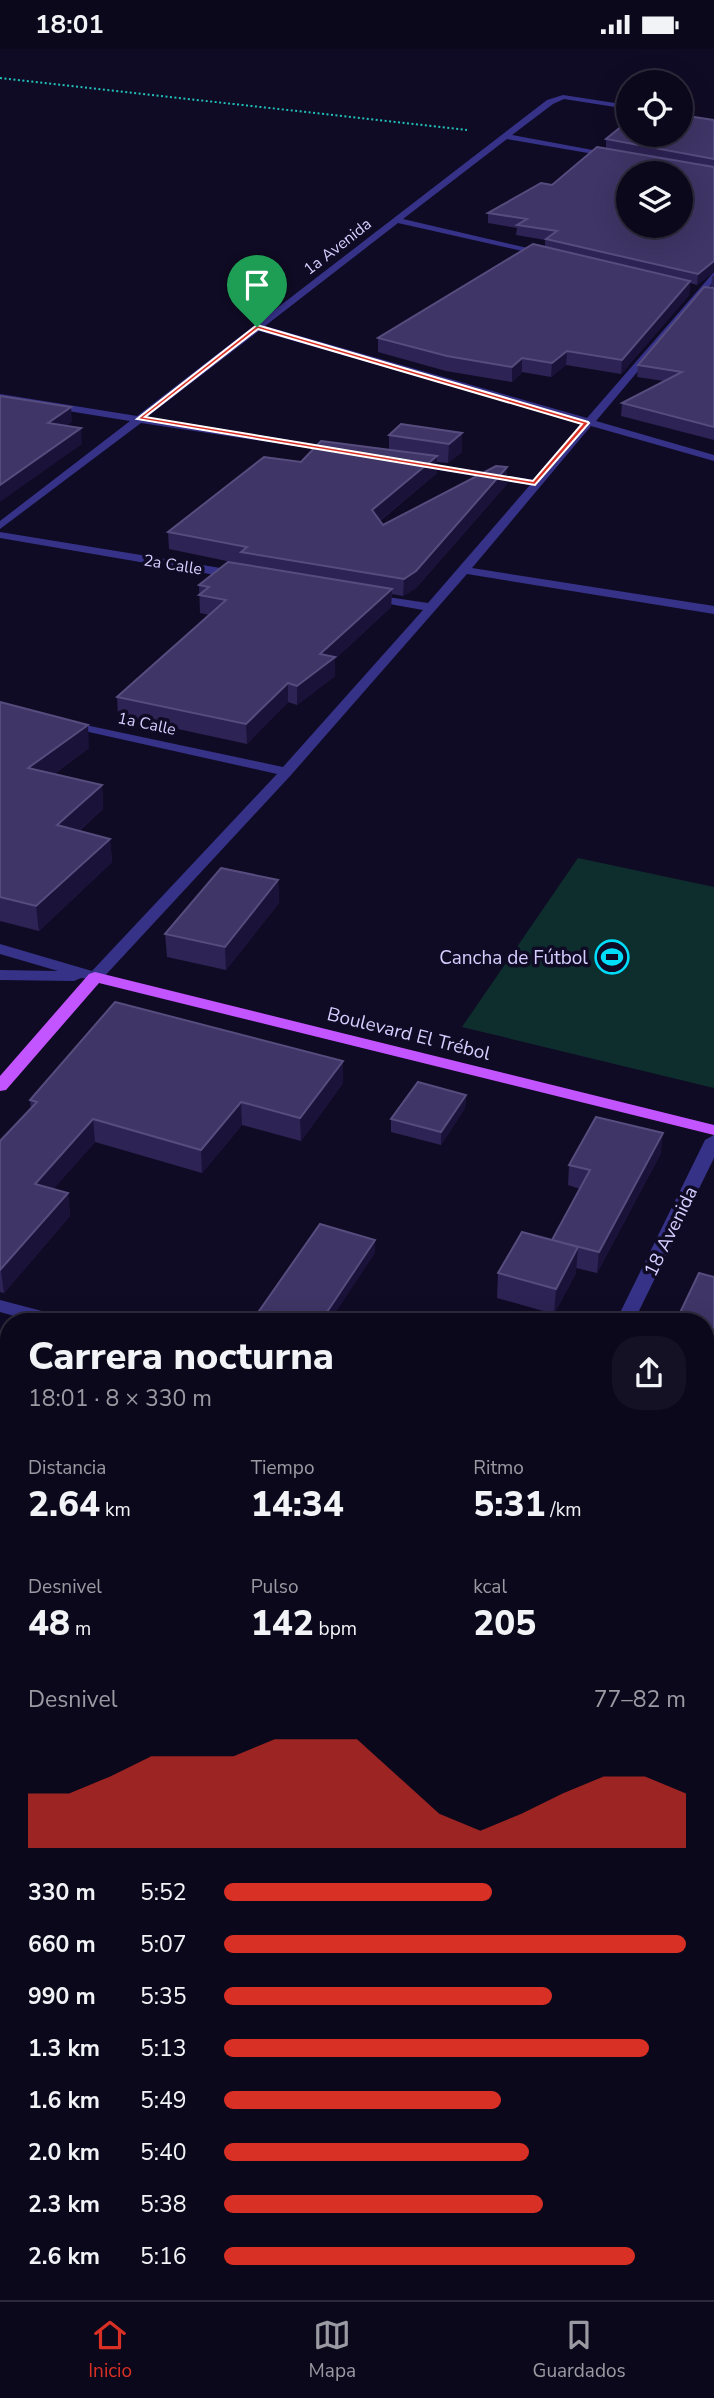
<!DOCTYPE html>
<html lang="es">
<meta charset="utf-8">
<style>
:root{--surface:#0c081b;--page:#151124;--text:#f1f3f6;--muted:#9a9aa3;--line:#2c293a;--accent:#d93025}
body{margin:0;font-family:"Nunito Sans",sans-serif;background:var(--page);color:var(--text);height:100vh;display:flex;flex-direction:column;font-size:26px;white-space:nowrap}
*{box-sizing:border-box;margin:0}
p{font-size:23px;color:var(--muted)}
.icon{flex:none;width:38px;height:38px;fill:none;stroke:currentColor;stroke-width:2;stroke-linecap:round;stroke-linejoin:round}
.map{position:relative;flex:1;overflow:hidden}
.sheet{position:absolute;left:0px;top:1264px;width:714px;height:989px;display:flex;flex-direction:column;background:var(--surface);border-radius:28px 28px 0 0;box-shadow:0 7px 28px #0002,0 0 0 2px var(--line)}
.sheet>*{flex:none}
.tools{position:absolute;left:616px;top:21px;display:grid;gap:14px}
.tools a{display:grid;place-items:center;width:77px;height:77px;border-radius:50%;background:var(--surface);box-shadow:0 7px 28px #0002,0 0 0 2px var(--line);font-size:35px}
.pin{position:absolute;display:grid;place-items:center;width:60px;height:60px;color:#fff;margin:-72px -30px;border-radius:50% 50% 50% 0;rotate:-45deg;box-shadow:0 0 7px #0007}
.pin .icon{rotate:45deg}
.round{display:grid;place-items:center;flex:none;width:74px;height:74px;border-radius:28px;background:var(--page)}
.overview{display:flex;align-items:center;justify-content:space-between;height:119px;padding:0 28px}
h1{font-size:38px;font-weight:800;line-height:52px}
.stats{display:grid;grid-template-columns:repeat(3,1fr);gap:10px;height:119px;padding:7px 28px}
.stats div{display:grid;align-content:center}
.stats b{font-size:35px;font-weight:800}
.stats small{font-size:19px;font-weight:400}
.stats p{font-size:19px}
.chart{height:196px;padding:14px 28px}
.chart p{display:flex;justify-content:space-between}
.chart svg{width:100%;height:126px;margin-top:7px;fill:var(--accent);opacity:.7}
ul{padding:0 28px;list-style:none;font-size:23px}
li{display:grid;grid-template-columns:112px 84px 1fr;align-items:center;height:52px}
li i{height:18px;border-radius:9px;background:var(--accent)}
.status{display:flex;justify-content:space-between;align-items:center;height:49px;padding:0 35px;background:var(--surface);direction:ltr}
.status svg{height:19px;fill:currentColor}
.tab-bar{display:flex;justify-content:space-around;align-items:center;height:98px;border-top:2px solid var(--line);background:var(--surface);font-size:19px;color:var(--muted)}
.tab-bar a{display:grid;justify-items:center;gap:4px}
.tab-bar .on{color:var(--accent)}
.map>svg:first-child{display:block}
</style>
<div class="status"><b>18:01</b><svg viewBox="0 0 49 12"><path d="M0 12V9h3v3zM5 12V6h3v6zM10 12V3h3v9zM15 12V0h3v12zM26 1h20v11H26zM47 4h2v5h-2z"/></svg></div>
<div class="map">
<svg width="714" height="2251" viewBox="0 0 714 2251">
<rect width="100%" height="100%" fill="#100b24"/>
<path fill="#0e2e2e" d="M578,809L714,838V1039L462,978Z"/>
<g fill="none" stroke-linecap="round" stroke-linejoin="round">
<path stroke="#21c0b9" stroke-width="2" stroke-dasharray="2 2.5" stroke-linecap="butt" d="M0,29L467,81"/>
<g fill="#363288" fill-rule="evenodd">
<path d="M563,46L628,56V60L564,50L553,55L512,86L614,105L617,109L507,90L403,170L549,204V208L398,174L265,277L587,369L714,223V232L596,372L714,406V412L591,377L472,519L714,557V565L467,525L291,726L101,931L81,929L74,932L0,931V921L58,922L0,905V895L92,922L277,725L62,677V671L283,718L423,561L367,551V545L428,554L530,436L414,417L409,414L410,412L535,431L583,375L259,282L147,368L338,399L343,402L342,404L141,374L0,480V472L130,372L0,351V345L137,367L547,51Z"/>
<path d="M0,483L239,522L245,526L239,530L0,489Z"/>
<path d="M714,1086V1109L634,1272H616L705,1091Z"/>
<path d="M0,1251L61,1267L63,1272H32L0,1263Z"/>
<path d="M705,1453L714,1455V1471L705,1469Z"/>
<path d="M0,1737L9,1740V1760L0,1757Z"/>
<path d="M705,1994L714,1997V2021L705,2018Z"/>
<path d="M182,2244H210L207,2251H179Z"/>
</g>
<path fill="#c255ff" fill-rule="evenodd" d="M95,923L714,1076V1086L99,934L6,1041L0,1042V1027L89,925Z"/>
</g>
<g fill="#2d2354">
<path d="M714,71V223L697,236L690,234L689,246L621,325L566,316L551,328L522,323L512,333L446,322L378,303V289L545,198V191L516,186L517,179L488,174V164L552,136L606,100V90Z"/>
<path d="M714,226V391L621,367L622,354L664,332L637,328L638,316L711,239L712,228Z"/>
<path d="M462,384V403L448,414L437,413V424L380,472L383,476L507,418V435L416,539L403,547L392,545L391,558L335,610V627L297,656L288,653L247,695L118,667L117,648L209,566L200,564L199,536L241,515L169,500L168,483L301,413L389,401V386Z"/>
<path d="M0,653L89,699L54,725L102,736L103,760L79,782L110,790L112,813L39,882L0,872Z"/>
<path d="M278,831L279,854L226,921L167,908L165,885Z"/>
<path d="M343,1034L301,1092L242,1076L202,1124L95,1093L53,1140L68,1144L70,1167L4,1244L0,1243V1092L31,1060L30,1051Z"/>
<path d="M466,1046L465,1059L441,1096L391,1083V1070Z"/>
<path d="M661,1104L597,1224L576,1219V1224L554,1265L497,1249L498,1224L552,1191L580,1140L568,1136L569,1116Z"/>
<path d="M714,1228V1447L712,1452L706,1451L705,1453V1272Z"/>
<path d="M0,1475L7,1571L0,1568Z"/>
<path d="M0,1851L9,1854V1928L0,1925Z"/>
<path d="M705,2018L714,2021V2251H665L660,2249L661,2244H705Z"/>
<path d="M9,2244H123L120,2251H0Z"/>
</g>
<g fill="#1a1239">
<path d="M714,212V223L697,236L698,225Z"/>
<path d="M690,232L689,246L621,325L622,311Z"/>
<path d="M567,302L566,316L551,328L552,314Z"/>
<path d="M522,309V323L512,333V318Z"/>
<path d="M71,358L72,373L49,389L48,374Z"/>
<path d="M81,379L82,395L0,453V436Z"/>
<path d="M462,384V403L448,414L449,395Z"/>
<path d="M437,407V424L372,478V461Z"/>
<path d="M507,418V435L416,539L403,547L404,530Z"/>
<path d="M392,540L391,558L335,610V627L297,656V637L320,605Z"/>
<path d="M288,634V653L247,695L246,675Z"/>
<path d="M88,676L89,699L30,742L28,719Z"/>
<path d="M102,736L103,760L59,799L57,776Z"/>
<path d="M110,790L112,813L39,882L36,857Z"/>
<path d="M278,831L279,854L226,921L225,898Z"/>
<path d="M343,1012V1034L301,1092L300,1069Z"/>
<path d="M466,1046L465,1059L441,1096V1083Z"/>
<path d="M241,1053L242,1076L202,1124L201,1101Z"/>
<path d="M93,1070L95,1093L38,1158L35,1135Z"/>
<path d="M663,1084L661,1104L597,1224L599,1203Z"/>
<path d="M68,1144L70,1167L4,1244L1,1221Z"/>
<path d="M375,1191V1204L330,1272H321Z"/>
<path d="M578,1198L576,1224L554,1265L556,1240Z"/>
<path d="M9,1544V1569L7,1571L4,1550Z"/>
<path d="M714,1618V1636L705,1658V1639Z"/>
<path d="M64,2244H71L73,2251H60Z"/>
<path d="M105,2244H123L120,2251H105Z"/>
</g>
<g fill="#3f3566" stroke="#564d7e" stroke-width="2" fill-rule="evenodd">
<path d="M681,66L714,71V110L606,90L628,72V86H681Z"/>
<path d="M597,98L714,118V212L698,225L546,190L557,182L517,176L527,170L488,164L541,134L552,136ZM628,124H681V177H628Z"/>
<path d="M533,195L690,232L622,311L567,302L552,314L522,309L512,318L447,307L378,289Z"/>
<path d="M704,238L714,239V378L622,354L682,323L638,316Z"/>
<path d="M0,347L71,358L48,374L81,379L0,436Z"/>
<path d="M401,375L462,384L449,395L389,386Z"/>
<path d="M321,392L437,407L372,461L383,476L496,417L507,418L416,522L404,530L241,503L247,498L168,483L264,408L301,413Z"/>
<path d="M228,513L392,540L320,605L335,608L297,637L288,634L246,675L117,648L226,551L199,546L209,538L199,536Z"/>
<path d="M0,653L88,676L28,719L102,736L57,776L110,790L36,857L0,848Z"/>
<path d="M221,819L278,831L225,898L165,885Z"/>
<path d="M115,953L343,1012L300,1069L241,1053L201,1101L93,1070L35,1135L68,1144L0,1221V1092L37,1053L30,1051Z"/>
<path d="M418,1033L466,1046L441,1083L391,1070Z"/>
<path d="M596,1068L663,1084L599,1203L552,1191L590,1121L569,1116Z"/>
<path d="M320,1175L375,1191L321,1272H252Z"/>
<path d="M522,1183L578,1198L556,1240L498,1224Z"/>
<path d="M699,1224L714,1228V1421H708L707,1440L705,1444V1272H676Z"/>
<path d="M705,1467L714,1470V1618L705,1639Z"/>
<path d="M0,1475L9,1479V1544L4,1550L0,1548Z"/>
<path d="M0,1851L9,1854V1912L0,1909Z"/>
<path d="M705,2018L714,2021V2244L705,2239Z"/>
<path d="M0,2133L9,2136V2244H64L60,2251H0Z"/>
</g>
<path fill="#d93025" stroke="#fff" stroke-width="2" fill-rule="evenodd" d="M257,276L588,373L589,374L535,436L137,370ZM258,280L582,375L533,432L145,368Z"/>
<defs>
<symbol id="stadium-ring" viewBox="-11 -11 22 22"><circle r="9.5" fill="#100b24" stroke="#00ddf9" stroke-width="1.5"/><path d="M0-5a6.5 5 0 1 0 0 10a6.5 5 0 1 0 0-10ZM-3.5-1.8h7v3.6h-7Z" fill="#00ddf9"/></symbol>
</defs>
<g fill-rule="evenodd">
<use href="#stadium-ring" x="593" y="889" width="38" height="38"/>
</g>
<g text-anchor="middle" stroke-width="7" stroke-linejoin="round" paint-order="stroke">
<g font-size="16" fill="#d5ceff" stroke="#100b24">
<text transform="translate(337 197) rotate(-38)" y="6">1a Avenida</text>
<text transform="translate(173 515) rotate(9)" y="6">2a Calle</text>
<text transform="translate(147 674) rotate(12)" y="6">1a Calle</text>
</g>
<g font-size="19" fill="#d5ceff" stroke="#100b24" text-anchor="end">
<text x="588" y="915">Cancha de Fútbol</text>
</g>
<g font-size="19" fill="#d5ceff" stroke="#100b24">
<text transform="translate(409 984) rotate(14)" y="7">Boulevard El Trébol</text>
<text transform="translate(670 1182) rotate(-64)" y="7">18 Avenida</text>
</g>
</g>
</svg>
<div class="tools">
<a><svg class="icon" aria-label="locate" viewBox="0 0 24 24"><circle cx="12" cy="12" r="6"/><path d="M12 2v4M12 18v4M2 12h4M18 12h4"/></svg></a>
<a><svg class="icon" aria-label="layers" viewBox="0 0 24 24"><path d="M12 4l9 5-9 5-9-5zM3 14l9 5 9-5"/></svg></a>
</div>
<div class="pin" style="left:257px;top:278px;background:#1e9e55"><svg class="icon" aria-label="arrive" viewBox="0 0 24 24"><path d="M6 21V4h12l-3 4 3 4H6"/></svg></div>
<section class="sheet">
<div class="overview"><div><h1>Carrera nocturna</h1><p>18:01 · 8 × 330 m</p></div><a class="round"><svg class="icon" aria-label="share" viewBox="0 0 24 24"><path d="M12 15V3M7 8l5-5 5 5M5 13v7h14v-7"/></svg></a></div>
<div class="stats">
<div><p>Distancia</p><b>2.64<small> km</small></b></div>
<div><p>Tiempo</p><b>14:34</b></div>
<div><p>Ritmo</p><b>5:31<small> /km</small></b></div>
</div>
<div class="stats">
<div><p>Desnivel</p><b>48<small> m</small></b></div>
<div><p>Pulso</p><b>142<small> bpm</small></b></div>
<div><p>kcal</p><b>205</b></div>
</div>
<div class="chart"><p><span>Desnivel</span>77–82 m</p>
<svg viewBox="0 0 160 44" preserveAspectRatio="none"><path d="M0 44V25L10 25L20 19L30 12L40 12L50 12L60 6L70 6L80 6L90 19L100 32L110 38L120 32L130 25L140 19L150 19L160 25V44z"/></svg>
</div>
<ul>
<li><b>330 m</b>5:52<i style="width:58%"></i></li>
<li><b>660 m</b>5:07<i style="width:100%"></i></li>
<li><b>990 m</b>5:35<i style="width:71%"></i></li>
<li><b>1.3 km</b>5:13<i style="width:92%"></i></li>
<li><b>1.6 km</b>5:49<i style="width:60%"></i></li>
<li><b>2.0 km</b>5:40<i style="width:66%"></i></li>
<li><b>2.3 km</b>5:38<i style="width:69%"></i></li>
<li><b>2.6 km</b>5:16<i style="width:89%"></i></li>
</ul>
</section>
</div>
<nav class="tab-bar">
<a class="on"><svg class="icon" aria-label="home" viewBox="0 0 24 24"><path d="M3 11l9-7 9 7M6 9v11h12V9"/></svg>Inicio</a>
<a><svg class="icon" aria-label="map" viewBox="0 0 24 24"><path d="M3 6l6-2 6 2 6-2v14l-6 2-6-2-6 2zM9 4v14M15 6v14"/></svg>Mapa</a>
<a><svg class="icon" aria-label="saved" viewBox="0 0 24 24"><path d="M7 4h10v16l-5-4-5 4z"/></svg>Guardados</a>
</nav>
